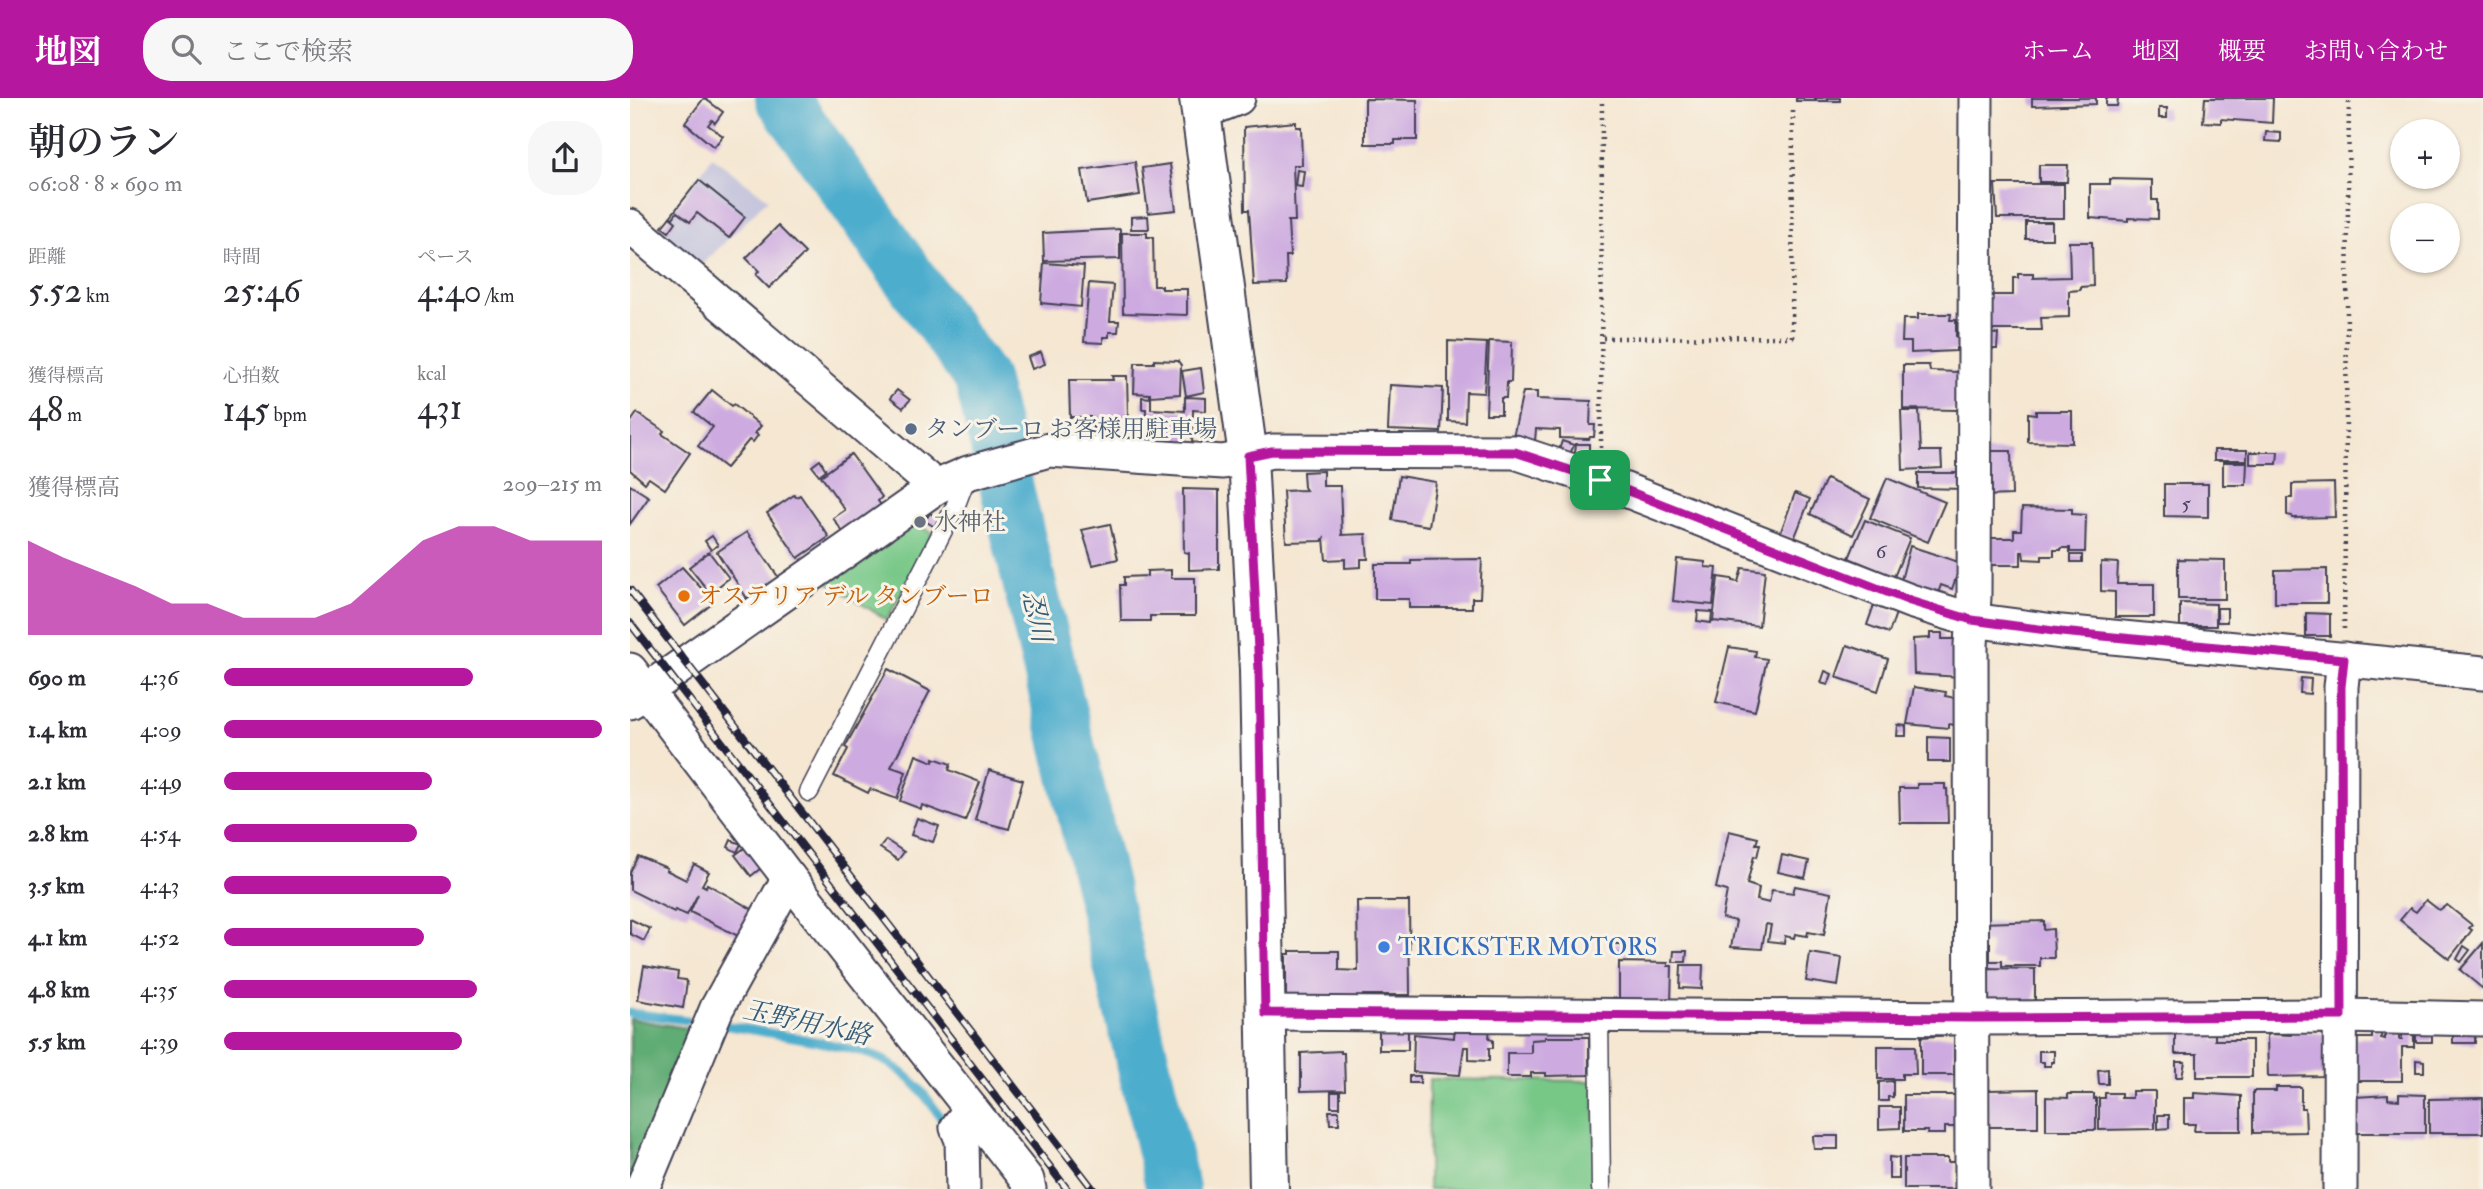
<!DOCTYPE html>
<html lang="ja">
<meta charset="utf-8">
<style>
:root{--surface:#fff;--page:#f7f7f7;--text:#2b2b33;--muted:#7c7c81;--accent:#b5179e}
body{margin:0;font-family:"IM FELL Double Pica","Noto Serif JP",serif;background:var(--page);color:var(--text);height:100vh;display:flex;flex-direction:column;font-size:26px;white-space:nowrap}
*{box-sizing:border-box;margin:0}
p{font-size:23px;color:var(--muted)}
.icon{flex:none;width:38px;height:38px;fill:none;stroke:currentColor;stroke-width:2;stroke-linecap:round;stroke-linejoin:round}
.map{position:relative;flex:1;overflow:hidden}
.details{display:flex;flex-direction:column;background:var(--surface);width:630px}
.details>*{flex:none}
.tools{position:absolute;left:1760px;top:21px;display:grid;gap:14px}
.tools a{display:grid;place-items:center;width:70px;height:70px;border-radius:50%;background:var(--surface);box-shadow:0 2px 5px #0004;font-size:35px}
.pin{position:absolute;display:grid;place-items:center;width:60px;height:60px;color:#fff;margin:-30px;border-radius:14px;box-shadow:0 4px 10px #0006}
.round{display:grid;place-items:center;flex:none;width:74px;height:74px;border-radius:28px;background:var(--page)}
.overview{display:flex;align-items:center;justify-content:space-between;height:119px;padding:0 28px}
h1{font-size:38px;font-weight:600;line-height:52px}
.metrics{display:grid;grid-template-columns:repeat(3,1fr);gap:10px;height:119px;padding:7px 28px}
.metrics div{display:grid;align-content:center}
.metrics b{font-size:35px;font-weight:600}
.metrics small{font-size:19px;font-weight:400}
.metrics p{font-size:19px}
.chart{height:196px;padding:14px 28px}
.chart p{display:flex;justify-content:space-between}
.chart svg{width:100%;height:126px;margin-top:7px;fill:var(--accent);opacity:.7}
ul{padding:0 28px;list-style:none;font-size:23px}
li{display:grid;grid-template-columns:112px 84px 1fr;align-items:center;height:52px}
li i{height:18px;border-radius:9px;background:var(--accent)}
header{display:flex;align-items:center;gap:42px;box-sizing:border-box;height:98px;padding:0 35px;background:var(--accent);color:#fff}
header strong{font-size:33px}
nav{display:flex;gap:38px;margin-inline-start:auto;font-size:24px}
.search{width:490px;height:63px;background:var(--page);display:flex;align-items:center;gap:18px;box-sizing:border-box;padding:0 24px;border-radius:28px;color:var(--muted);font-size:26px}
main{display:flex;flex:1;min-height:0}
.map>svg:first-child{display:block}
</style>
<header>
<strong>地図</strong>
<div class="search"><svg class="icon" aria-label="search" viewBox="0 0 24 24"><circle cx="10" cy="10" r="6"/><path d="M15 15l6 6"/></svg>ここで検索</div>
<nav><a>ホーム</a><a>地図</a><a>概要</a><a>お問い合わせ</a></nav>
</header>
<main>
<section class="details">
<div class="overview"><div><h1>朝のラン</h1><p>06:08 · 8 × 690 m</p></div><a class="round"><svg class="icon" aria-label="share" viewBox="0 0 24 24"><path d="M12 15V3M7 8l5-5 5 5M5 13v7h14v-7"/></svg></a></div>
<div class="metrics">
<div><p>距離</p><b>5.52<small> km</small></b></div>
<div><p>時間</p><b>25:46</b></div>
<div><p>ペース</p><b>4:40<small> /km</small></b></div>
</div>
<div class="metrics">
<div><p>獲得標高</p><b>48<small> m</small></b></div>
<div><p>心拍数</p><b>145<small> bpm</small></b></div>
<div><p>kcal</p><b>431</b></div>
</div>
<div class="chart"><p><span>獲得標高</span>209–215 m</p>
<svg viewBox="0 0 160 44" preserveAspectRatio="none"><path d="M0 44V11L10 17L20 22L30 27L40 33L50 33L60 38L70 38L80 38L90 33L100 22L110 11L120 6L130 6L140 11L150 11L160 11V44z"/></svg>
</div>
<ul>
<li><b>690 m</b>4:36<i style="width:66%"></i></li>
<li><b>1.4 km</b>4:09<i style="width:100%"></i></li>
<li><b>2.1 km</b>4:49<i style="width:55%"></i></li>
<li><b>2.8 km</b>4:54<i style="width:51%"></i></li>
<li><b>3.5 km</b>4:43<i style="width:60%"></i></li>
<li><b>4.1 km</b>4:52<i style="width:53%"></i></li>
<li><b>4.8 km</b>4:35<i style="width:67%"></i></li>
<li><b>5.5 km</b>4:39<i style="width:63%"></i></li>
</ul>
</section>
<div class="map">
<svg width="1853" height="1091" viewBox="0 0 1853 1091">
<rect width="100%" height="100%" fill="#f7f3e8"/>
<filter id="ink" filterUnits="userSpaceOnUse"><feTurbulence type="fractalNoise" baseFrequency=".0143" numOctaves="2"/><feDisplacementMap in="SourceGraphic" scale="14" xChannelSelector="R" yChannelSelector="G"/><feConvolveMatrix kernelMatrix="1 2 1 2 8 2 1 2 1" color-interpolation-filters="sRGB"/></filter>
<filter id="wash" filterUnits="userSpaceOnUse"><feTurbulence type="fractalNoise" baseFrequency=".00686" numOctaves="4" result="noise"/><feDisplacementMap in="SourceGraphic" scale="28" xChannelSelector="R" yChannelSelector="G"/><feGaussianBlur stdDeviation="1.57" result="paint"/><feColorMatrix in="noise" values="0 0 0 0 0 0 0 0 0 0 0 0 0 0 0 0 0 1.4 0 .05"/><feComposite in="paint" operator="in"/></filter>
<g filter="url(#wash)">
<rect width="100%" height="100%" fill="#f5e7d2"/>
<path fill="#c2c2dc" d="M82,59L138,101L72,167L30,132Z"/>
<g fill="#77c787" stroke="#4c7461" stroke-width="2">
<path d="M282,424L303,435L257,522L197,484Z"/>
<path d="M799,981L965,983V1091H798Z"/>
</g>
<path fill="#61ac74" stroke="#426758" stroke-width="2" d="M0,921L70,932L0,1091Z"/>
<g fill="none" stroke-linecap="round" stroke-linejoin="round">
<g stroke="#4eadcd" stroke-width="9">
<path d="M0,915L56,922"/>
<path d="M93,927C127,933 160,938 194,945C216,950 240,953 260,966C282,979 297,999 311,1020"/>
</g>
<path stroke="#4eadcd" stroke-width="54" d="M152,0L351,281L543,1091"/>
</g>
<g id="blocks">
<g fill="#cdabe0">
<path d="M74,0L93,14L85,25L82,22L78,27L93,38L84,49L55,25Z"/>
<rect x="1166" y="0" width="44" height="3"/>
<path d="M1402,0H1466V6L1402,8Z"/>
<path d="M1476,0H1488L1487,8H1476Z"/>
<path d="M1575,0H1643L1642,25L1591,21V25L1573,24Z"/>
<path d="M735,1L787,2V42H765V46H735Z"/>
<rect x="1529" y="10" width="8" height="10"/>
<path d="M666,24V29H671L672,67H663L665,123H658L660,158H656L657,186L624,187L619,112H615L614,29Z"/>
<path d="M1636,34L1651,35V44L1635,43Z"/>
<path d="M505,64L510,97L457,105L452,72Z"/>
<path d="M540,66L546,112L518,115L512,70Z"/>
<path d="M1409,67H1438L1437,84H1409Z"/>
<path d="M667,72L674,73L672,89L665,88Z"/>
<path d="M1480,81L1522,82V102H1528V121L1498,120V123L1460,120V86H1480Z"/>
<path d="M69,82L115,119L99,140L67,115L60,124L47,114L43,120L40,119Z"/>
<path d="M1365,86H1434V120H1367Z"/>
<path d="M518,118L519,131H501V119Z"/>
<path d="M40,119L46,124L39,134L32,129Z"/>
<rect x="1396" y="124" width="26" height="17"/>
<path d="M148,128L175,155L139,190L126,177L129,173L116,160Z"/>
<path d="M490,131V161L414,163L413,135Z"/>
<path d="M492,135H517V139H523L524,188H532V191H557V217L493,215Z"/>
<path d="M1439,144H1462L1463,188L1450,189V192L1439,193V219L1411,220L1412,232H1355L1354,197H1383V180H1388V176H1403V180L1440,179Z"/>
<path d="M414,165L454,168L451,209L411,205Z"/>
<path d="M459,185L483,187L480,223H489L488,234H479V239H473V245L454,244Z"/>
<path d="M1288,216H1321L1320,222H1326V238H1333V250H1326V253L1281,255V244H1272L1273,221H1288Z"/>
<path d="M1351,235L1368,236L1367,251H1350Z"/>
<path d="M818,243L857,245L854,295L836,294L835,324L818,323Z"/>
<path d="M859,243L882,244L881,284H877L876,300H871V316H856Z"/>
<path d="M411,254L415,266L402,271L398,259Z"/>
<path d="M524,262L548,263L551,267L550,296L520,298V296L504,295L505,265H524Z"/>
<path d="M1273,267H1299L1300,273L1328,274V312L1273,311Z"/>
<path d="M571,270L574,294L556,298L552,273Z"/>
<path d="M482,278H497L498,318H495V345H463V319H440L439,282H483Z"/>
<path d="M760,287L813,290L811,334L758,332Z"/>
<path d="M82,292L102,308L104,306L131,328L125,335L128,337L123,344L119,342L96,370L68,348L83,329L64,314Z"/>
<path d="M267,292L280,302L273,310L260,300Z"/>
<path d="M893,294H907V301L961,303L960,327H965L964,339H960L959,341L930,340V332L906,331L905,343L883,339Z"/>
<path d="M512,299L521,300V311L555,313V299L576,300V313L563,312L562,347L515,345L516,311H512Z"/>
<path d="M1271,313H1289L1291,353H1311L1312,370L1273,372Z"/>
<path d="M1406,313H1442V345L1398,344V315L1406,316Z"/>
<path d="M7,315L34,333L32,336L60,355L35,391L19,380L15,385L0,372V325Z"/>
<path d="M932,343L944,347L940,356L929,352Z"/>
<path d="M946,346H959V355H945Z"/>
<rect x="1584" y="352" width="33" height="10"/>
<path d="M1349,353H1381L1382,397L1352,398Z"/>
<path d="M1620,354H1648L1647,366H1620Z"/>
<path d="M221,356L252,399L248,403L254,411L215,437L203,420L215,412L191,378Z"/>
<path d="M190,362L196,372L189,377L182,368Z"/>
<path d="M1593,364H1617L1616,387H1593Z"/>
<path d="M693,373V388H710L712,437L736,436L738,461H731V469L715,470V461L696,462L694,440L692,443L656,444L653,393L676,392L674,389L673,374Z"/>
<path d="M1288,375H1335V391L1288,390Z"/>
<path d="M769,378L806,384L799,428L762,422Z"/>
<path d="M1257,380L1315,404L1298,444L1240,420Z"/>
<path d="M1196,381L1240,401L1223,437L1180,416Z"/>
<path d="M1704,385L1705,419L1662,420V418L1657,417V400H1662V386Z"/>
<path d="M1534,386H1578V419L1534,418Z"/>
<path d="M0,387L19,399L0,426Z"/>
<path d="M553,391L589,392V471L559,472V455L554,454Z"/>
<path d="M1165,395L1180,401L1164,441L1150,436Z"/>
<path d="M164,397L166,399L170,397L199,439L168,460L137,415Z"/>
<path d="M1392,410L1442,411V416L1456,417L1455,454H1440V450H1431V452H1424V458H1412V462L1394,461L1393,454H1391V467H1357L1358,440H1384V432H1391Z"/>
<path d="M300,415L309,421L305,429L295,423Z"/>
<path d="M1235,422L1280,440L1264,479L1219,460Z"/>
<path d="M480,426L488,461L463,467L452,432Z"/>
<path d="M117,434L151,483L120,505L87,454Z"/>
<path d="M82,438L88,447L81,452L75,443Z"/>
<path d="M1280,448L1331,465L1322,491L1311,487L1308,495L1271,482Z"/>
<path d="M79,454L99,480L80,495L59,469Z"/>
<rect x="1441" y="457" width="11" height="7"/>
<path d="M852,461L850,500H842V510H779V501H745V466H781V462Z"/>
<path d="M1047,461L1075,464V469L1087,470L1083,507L1043,503Z"/>
<path d="M1548,461L1595,462V501H1548Z"/>
<path d="M1471,464L1488,465L1487,486H1524V519H1485V494L1471,493Z"/>
<path d="M52,469L81,501L79,503L82,506L55,527L26,490Z"/>
<path d="M1112,470L1135,473L1129,528L1083,523L1088,479L1102,481V483L1108,484Z"/>
<path d="M1697,471V505H1645V472Z"/>
<path d="M541,472V480H565V518H520V523H491L490,487H494V479L517,478V473Z"/>
<path d="M1550,505L1586,506V528H1550Z"/>
<path d="M1244,507L1266,515L1259,535L1237,527Z"/>
<rect x="1587" y="510" width="10" height="14"/>
<path d="M1068,513L1082,514L1081,525L1067,523Z"/>
<path d="M1676,515L1700,516V538H1676Z"/>
<path d="M1300,535H1312V541H1329L1330,579L1284,576L1283,541L1300,540Z"/>
<path d="M1217,547L1258,561L1248,593L1206,579Z"/>
<path d="M1099,549L1126,553L1125,559L1137,561L1125,613L1086,604Z"/>
<path d="M258,571L300,593L261,669L276,674L267,701L240,691L238,695L204,678L218,651L215,649Z"/>
<path d="M1195,573L1202,576L1198,587L1191,585Z"/>
<path d="M1671,580L1681,581L1680,596L1670,595Z"/>
<path d="M1284,589L1316,594L1315,598L1330,601L1332,628L1318,626V630L1277,626Z"/>
<path d="M1268,627L1276,628V638H1267Z"/>
<path d="M1298,639L1320,640V664H1298Z"/>
<path d="M286,657L303,664L304,660L321,666L319,672L350,684L335,723L292,707L291,711L270,703Z"/>
<path d="M359,672L393,682L379,731L345,722Z"/>
<path d="M1287,686H1315V691H1317L1318,725H1270L1269,690H1287Z"/>
<path d="M287,720L309,728L303,744L281,737Z"/>
<path d="M1099,733L1128,740L1126,746H1130L1127,759L1124,758L1117,786L1129,790L1127,802L1139,805L1142,792L1163,795L1165,788L1201,795L1194,837L1178,834L1177,838L1165,836L1164,840L1155,838L1154,845L1138,843L1141,827L1136,826L1132,851L1101,849L1106,823L1092,820L1097,793L1086,790Z"/>
<path d="M101,742L111,746L107,754L98,749Z"/>
<path d="M256,742L274,754L268,762L250,750Z"/>
<path d="M116,749L131,770L121,778L105,757Z"/>
<path d="M1152,757L1179,763L1175,780L1148,774Z"/>
<path d="M8,758L37,770L36,772L56,782L64,766L79,774L72,787L76,789L77,786L125,813L112,840L60,814L68,796L57,817L45,812L44,814L0,792V774Z"/>
<path d="M1796,802L1809,812L1817,807L1842,827L1839,830L1842,832L1819,861L1770,822L1780,810L1786,814Z"/>
<path d="M727,803H779L780,897H733L732,906L656,901V856H660V853H709V872L728,873Z"/>
<path d="M0,821L20,831L14,843L0,836Z"/>
<path d="M1414,823V832L1423,831L1424,860H1410V868H1372V863H1360V845H1352V825Z"/>
<path d="M1853,845V891L1830,872Z"/>
<rect x="983" y="846" width="15" height="10"/>
<path d="M1834,848L1840,852L1831,864L1827,861Z"/>
<path d="M1044,853H1057L1056,864H1043Z"/>
<path d="M1180,855L1212,860L1208,888L1176,883Z"/>
<path d="M989,864L1038,865V868H1042L1041,906L989,905Z"/>
<path d="M1051,867H1073L1072,891L1050,890Z"/>
<path d="M14,868L48,874L47,881L55,882L57,885L53,910L8,902Z"/>
<path d="M1355,870L1405,871V909H1355Z"/>
<path d="M825,924L860,926L859,941L863,942V950H859V963L839,962V949H834L830,977L783,974L784,936L824,940Z"/>
<rect x="749" y="929" width="29" height="23"/>
<path d="M1772,929H1784V949H1772V983H1724V940H1742V932H1751V940L1755,941V932H1769V941H1772Z"/>
<path d="M1545,932L1585,935V942H1622V979H1567V956H1545Z"/>
<path d="M1663,933L1694,936L1695,978L1638,979L1637,936L1661,937Z"/>
<path d="M1845,933V945H1823V934Z"/>
<path d="M1786,936L1802,937V944H1786Z"/>
<path d="M1324,937V977H1291V939Z"/>
<path d="M915,939H959V977L916,978V975H901V979H877V955H901V942L915,941Z"/>
<path d="M1248,948H1285L1286,976H1272V981H1248Z"/>
<path d="M711,953V955H714L715,992L671,993V955Z"/>
<path d="M1409,953H1424V964H1421V968H1414V964H1409Z"/>
<path d="M1786,962L1794,963V974H1786Z"/>
<path d="M1546,964H1555L1552,979H1546Z"/>
<path d="M1478,971V986H1469L1468,972Z"/>
<rect x="779" y="978" width="11" height="7"/>
<path d="M1263,983V999H1258V1003H1249V984Z"/>
<path d="M1646,989H1671V1010H1675L1676,1034L1623,1035V993H1646Z"/>
<path d="M1408,991V1029H1359L1358,992Z"/>
<path d="M1502,993H1525V1031L1469,1032V1000H1475V995H1491V1000H1502Z"/>
<rect x="701" y="994" width="9" height="15"/>
<path d="M1564,995L1611,998V1033H1564L1565,1026H1554V1000H1564Z"/>
<path d="M1438,996H1464V1001L1466,1000V1032H1416V999L1438,1000Z"/>
<path d="M1769,996L1795,997V1035H1725V999L1758,997V1001L1769,1002Z"/>
<path d="M1274,997H1326V1029H1315V1036H1297L1298,1033H1274Z"/>
<path d="M1853,1000V1035H1799V1001Z"/>
<path d="M1249,1009H1270V1030L1249,1031Z"/>
<path d="M699,1013H709V1026H700Z"/>
<path d="M1528,1017H1539V1030L1528,1031Z"/>
<path d="M1183,1038H1208V1051H1184Z"/>
<path d="M1259,1059L1269,1060V1081H1259Z"/>
<path d="M1274,1060H1318V1064H1325V1091H1274Z"/>
</g>
</g>
</g>
<g filter="url(#ink)">
<use href="#blocks" fill-opacity="0" stroke="#424052" stroke-width="2"/>
<g fill="none" stroke-linecap="round" stroke-linejoin="round">
<defs>
<g id="lane">
<path d="M179,694L325,409L338,375"/>
<path d="M969,917L971,1091"/>
</g>
<g id="street">
<path d="M570,15L608,0"/>
<path d="M0,128L306,389"/>
<path d="M0,572L159,780L397,1082L399,1091"/>
<path d="M0,604L306,389L338,375L419,352L593,364L642,353L885,354L970,382L1280,503L1342,522L1431,534L1853,575"/>
<path d="M635,915L1343,920L1712,918L1853,921"/>
<path d="M12,1091L87,910L159,780"/>
<path d="M333,1091L332,1042L327,1030L341,1011"/>
<path d="M1342,1091L1341,547L1344,499L1346,0"/>
<path d="M1710,1091L1711,589L1714,561"/>
</g>
<path id="secondary" d="M569,0L618,358L629,572L639,1091"/>
</defs>
<use href="#lane" stroke="#424052" stroke-width="21"/>
<use href="#street" stroke="#424052" stroke-width="37"/>
<use href="#secondary" stroke="#424052" stroke-width="42"/>
<g stroke="#424052" stroke-width="4.5" stroke-dasharray="2 5" stroke-linecap="butt">
<path d="M973,240L1162,239L1163,10"/>
<path d="M971,350L972,0"/>
<path d="M1714,531L1719,0"/>
</g>
<use href="#lane" stroke="#fff" stroke-width="18"/>
<use href="#street" stroke="#fff" stroke-width="33"/>
<use href="#secondary" stroke="#fff" stroke-width="38"/>
<defs>
<g id="rail">
<path d="M0,492L463,1091"/>
<path d="M0,525L437,1091"/>
</g>
</defs>
<use href="#rail" stroke="#22223b" stroke-width="8"/>
<use href="#rail" stroke="#f7f3e8" stroke-width="5" stroke-dasharray="16" stroke-linecap="butt"/>
</g>
</g>
<g fill="none" stroke-linecap="round" stroke-linejoin="round" filter="url(#ink)">
<defs>
<path id="route" d="M642,353L885,354L970,382L1280,503L1342,522L1431,534L1714,561L1711,589L1712,918L1343,920L635,915L629,572L618,358Z"/>
</defs>
<use href="#route" stroke="#fff" stroke-width="14"/>
<use href="#route" stroke="#b5179e" stroke-width="9"/>
</g>
<circle fill="#5c6f8a" stroke="#f7f3e8" stroke-width="2.5" cx="281" cy="331" r="7"/>
<circle fill="#6b7280" stroke="#f7f3e8" stroke-width="2.5" cx="290" cy="424" r="7"/>
<circle fill="#e8710a" stroke="#f7f3e8" stroke-width="2.5" cx="54" cy="498" r="7"/>
<circle fill="#3f7fe0" stroke="#f7f3e8" stroke-width="2.5" cx="754" cy="849" r="7"/>
<g text-anchor="middle" stroke-width="6" stroke-linejoin="round" paint-order="stroke">
<g font-size="21" fill="#4d4464">
<text x="1556" y="412">5</text>
<text x="1251" y="460">6</text>
</g>
<g font-size="24" fill="#4e5e75" stroke="#f7f3e8" text-anchor="start">
<text x="295" y="339">タンブーロ お客様用駐車場</text>
</g>
<g font-size="24" fill="#5b616d" stroke="#f7f3e8" text-anchor="start">
<text x="304" y="432">水神社</text>
</g>
<g font-size="24" fill="#c56008" stroke="#f7f3e8" text-anchor="start">
<text x="68" y="506">オステリア デル タンブーロ</text>
</g>
<g font-size="24" fill="#366cbe" stroke="#f7f3e8" text-anchor="start">
<text x="768" y="857">TRICKSTER MOTORS</text>
</g>
<g font-size="26" font-style="italic" fill="#345a75" stroke="#f7f3e8">
<text transform="translate(407 518) rotate(77)" y="9">忍川</text>
<text transform="translate(177 924) rotate(12)" y="9">玉野用水路</text>
</g>
</g>
</svg>
<div class="tools">
<a>+</a>
<a>−</a>
</div>
<div class="pin" style="left:970px;top:382px;background:#1e9e55"><svg class="icon" aria-label="arrive" viewBox="0 0 24 24"><path d="M6 21V4h12l-3 4 3 4H6"/></svg></div>
</div>
</main>
